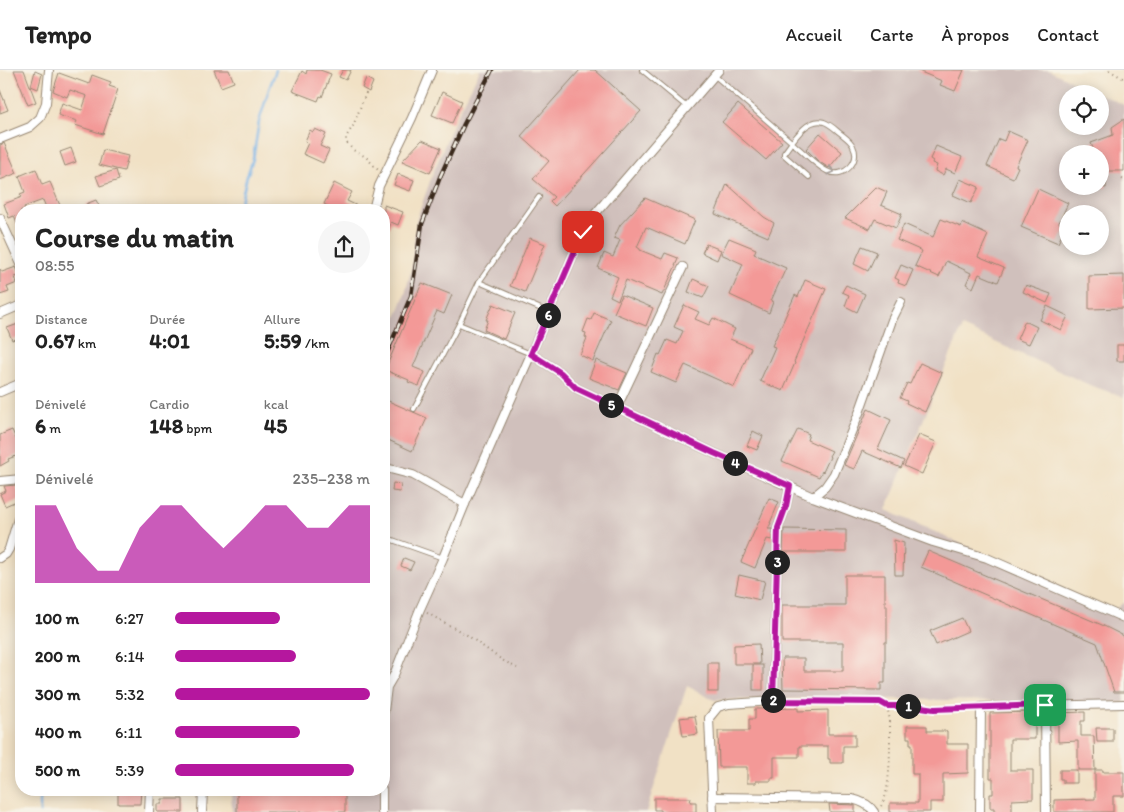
<!DOCTYPE html>
<html lang="fr">
<meta charset="utf-8">
<style>
:root{--surface:#fff;--page:#f6f6f6;--text:#222;--muted:#767676;--line:#e0e0e0;--accent:#b5179e}
body{margin:0;font-family:Itim,sans-serif;background:var(--page);color:var(--text);height:100vh;display:flex;flex-direction:column;font-size:19px;white-space:nowrap}
*{box-sizing:border-box;margin:0}
p{font-size:16px;color:var(--muted)}
.icon{flex:none;width:28px;height:28px;fill:none;stroke:currentColor;stroke-width:2;stroke-linecap:round;stroke-linejoin:round}
.map{position:relative;flex:1;overflow:hidden}
.details{position:absolute;left:15px;top:134px;width:375px;height:592px;display:flex;flex-direction:column;background:var(--surface);border-radius:20px;box-shadow:0 2px 12px #0003}
.details>*{flex:none}
.fabs{position:absolute;left:1059px;top:15px;display:grid;gap:10px}
.fabs a{display:grid;place-items:center;width:50px;height:50px;border-radius:50%;background:var(--surface);box-shadow:0 2px 12px #0003;font-size:25px}
.pin{position:absolute;display:grid;place-items:center;width:42px;height:42px;color:#fff;margin:-21px;border-radius:10px;box-shadow:0 2px 8px #0006}
.km{position:absolute;width:25px;height:25px;margin:-12px;border-radius:50%;background:#222;color:#fff;font-size:14px;line-height:25px;text-align:center}
.round{display:grid;place-items:center;flex:none;width:52px;height:52px;border-radius:26px;background:var(--page)}
.overview{display:flex;align-items:center;justify-content:space-between;height:85px;padding:0 20px}
h1{font-size:28px;font-weight:700;line-height:38px}
.figures{display:grid;grid-template-columns:repeat(3,1fr);gap:8px;height:85px;padding:5px 20px}
.figures div{display:grid;align-content:center}
.figures b{font-size:21px;font-weight:700}
.figures small{font-size:14px;font-weight:400}
.figures p{font-size:14px}
.chart{height:140px;padding:10px 20px}
.chart p{display:flex;justify-content:space-between}
.chart svg{width:100%;height:90px;margin-top:5px;fill:var(--accent);opacity:.7}
ul{padding:0 20px;list-style:none;font-size:16px}
li{display:grid;grid-template-columns:80px 60px 1fr;align-items:center;height:38px}
li i{height:12px;border-radius:6px;background:var(--accent)}
header{display:flex;align-items:center;gap:30px;box-sizing:border-box;height:70px;padding:0 25px;background:var(--surface);border-bottom:1px solid var(--line)}
header strong{font-size:24px}
nav{display:flex;gap:28px;margin-inline-start:auto;font-size:18px}
.map>svg:first-child{display:block}
</style>
<header>
<strong>Tempo</strong>
<nav><a>Accueil</a><a>Carte</a><a>À propos</a><a>Contact</a></nav>
</header>
<div class="map">
<svg width="1124" height="742" viewBox="0 0 1124 742">
<rect width="100%" height="100%" fill="#f7f3e8"/>
<filter id="ink" filterUnits="userSpaceOnUse"><feTurbulence type="fractalNoise" baseFrequency=".02" numOctaves="2"/><feDisplacementMap in="SourceGraphic" scale="10" xChannelSelector="R" yChannelSelector="G"/><feConvolveMatrix kernelMatrix="1 2 1 2 8 2 1 2 1" color-interpolation-filters="sRGB"/></filter>
<filter id="wash" filterUnits="userSpaceOnUse"><feTurbulence type="fractalNoise" baseFrequency=".0096" numOctaves="4" result="noise"/><feDisplacementMap in="SourceGraphic" scale="20" xChannelSelector="R" yChannelSelector="G"/><feGaussianBlur stdDeviation="1.12" result="paint"/><feColorMatrix in="noise" values="0 0 0 0 0 0 0 0 0 0 0 0 0 0 0 0 0 1.4 0 .05"/><feComposite in="paint" operator="in"/></filter>
<g filter="url(#wash)">
<rect width="100%" height="100%" fill="#f1e1c5"/>
<path fill="#d0c0bc" fill-rule="evenodd" d="M480,0H1048L1100,24H1068V56H1100V24L1124,35V327L1092,316L962,257L886,440L1113,542L1124,532V633L836,628L714,630L687,616L646,742H232L231,720H384V280L405,224L412,197L416,151L433,103L455,50ZM1068,84H1100V116H1068ZM1068,144H1100V176H1068Z"/>
<g fill="none" stroke-linecap="round" stroke-linejoin="round">
<g stroke="#76b2e8" stroke-width="2.5">
<path d="M239,140L247,106L253,89L259,52L269,19L276,0"/>
<path d="M40,742V720"/>
</g>
</g>
<g id="blocks">
<g fill="#f39997">
<path d="M14,0H24L36,32L28,35Z"/>
<path d="M214,0H229L234,12L221,17Z"/>
<path d="M307,0H320L331,4L322,27L320,26L318,31L292,21L302,1L306,4Z"/>
<path d="M343,0H351L346,10L339,7Z"/>
<path d="M580,0H595L641,41L555,136L550,131L554,127L533,109L549,91L521,66Z"/>
<path d="M916,0H964L955,21L940,15L942,11Z"/>
<path d="M35,1L42,4L38,19L31,16Z"/>
<path d="M59,3L89,14L92,5L111,12L109,16L118,19L103,64L75,55L77,51L58,45L62,33L82,40L87,26L70,20L67,27L53,21Z"/>
<path d="M366,8L373,12L369,22L362,18Z"/>
<path d="M0,20L8,40L0,43Z"/>
<path d="M442,22L462,31L452,53L432,45Z"/>
<path d="M738,34L782,72L766,90L722,52Z"/>
<path d="M1124,49V101H1107L1106,118L1100,117V84H1095L1091,73L1113,65L1112,57Z"/>
<path d="M315,59L326,64L320,76L329,80L323,93L303,84L308,73L305,71L310,60L313,62Z"/>
<path d="M1008,61L1028,70L1016,96L1018,97L1013,108L987,96L999,69L1004,71Z"/>
<path d="M820,63L842,82L829,98L818,91L806,79Z"/>
<path d="M422,70L441,78L430,103L402,91Z"/>
<path d="M4,73L17,103L0,110V75Z"/>
<path d="M936,76L962,87L955,103L946,99L943,105L935,101L937,95L932,93L933,91L930,89Z"/>
<path d="M71,78L76,92L65,96L60,82Z"/>
<path d="M103,80L128,86L124,101L99,95Z"/>
<path d="M36,99L42,115L50,112L62,140H47L43,130L24,137L25,140H21V164L14,146L9,148L4,134L22,127L20,124L25,122L19,106Z"/>
<path d="M116,100L119,110L100,116L96,106Z"/>
<path d="M398,104L414,110L410,121L394,115Z"/>
<path d="M960,109L979,117L971,133L953,125Z"/>
<path d="M334,113L352,122L347,131L366,140H335L324,134Z"/>
<path d="M727,114L764,147L774,153L768,167L715,144Z"/>
<path d="M876,117L887,122L881,135L902,144L896,158L875,149L870,159L845,148Z"/>
<path d="M1038,119L1068,133L1059,153L1066,156L1058,173L1021,157Z"/>
<path d="M645,128L695,150L685,174L646,157L637,177L640,179V180L662,189L665,183L678,188L675,195H676L662,225L626,210L618,230L610,226L618,207L598,198L604,183L613,187L620,170L614,168L620,155Z"/>
<path d="M96,130L101,140H88L86,134Z"/>
<path d="M384,135L403,142L398,155L391,152L385,168H384Z"/>
<path d="M941,149L961,157L962,153L988,165L978,187L1004,198L998,212L979,204L973,218L966,214L971,203L946,191L939,207L915,196L922,181L897,170L904,154L933,167Z"/>
<path d="M530,168L545,174L525,222L510,216Z"/>
<path d="M729,168L756,179L754,184L786,198L771,231L773,232L769,243L730,225L743,194L721,184Z"/>
<path d="M706,174L721,180L717,190L702,183Z"/>
<path d="M862,176L877,182L868,201L854,194Z"/>
<path d="M901,195L913,200L906,216L898,213L899,210L895,208Z"/>
<path d="M16,197L20,206L15,207L17,213L7,217L9,222L0,225V199L2,202Z"/>
<path d="M1124,205V238L1089,239V206Z"/>
<path d="M693,209L709,216L703,228L688,222Z"/>
<path d="M805,210L826,219L794,292L795,293L783,321L760,311L775,277L772,276L795,225L798,227Z"/>
<path d="M422,213L452,225L444,244L437,241L413,297L425,302L419,316L408,312L409,310L385,300Z"/>
<path d="M846,215L865,224L857,242L845,236L849,225L842,222Z"/>
<path d="M1026,215L1051,224L1047,233L1023,222Z"/>
<path d="M622,225L653,238L646,256L614,243Z"/>
<path d="M493,234L515,243L504,269L484,260L488,250H486Z"/>
<path d="M684,235L699,242L695,249L709,255L713,248L735,259L730,269L751,278L734,317L685,295L676,313L651,302L658,284L660,285L667,270L677,274L683,261L674,257Z"/>
<path d="M1047,236L1068,246L1061,260L1040,250Z"/>
<path d="M594,243L611,250L593,291L580,285L587,268L585,267L586,263L583,262L588,249L591,250Z"/>
<path d="M1025,251L1037,257L1029,274L1017,269Z"/>
<path d="M21,253V267L12,270L7,258Z"/>
<rect x="1117" y="275" width="7" height="16"/>
<path d="M596,290L627,303L619,320L589,308Z"/>
<path d="M920,293L942,303L925,342L906,333L907,331L900,328L907,313L910,314Z"/>
<path d="M384,329L427,348L412,381L384,368Z"/>
<path d="M868,339L891,350L878,379L904,391L901,398L862,381L854,399L844,395Z"/>
<path d="M798,359L809,364L807,370L832,381L829,386L830,387L823,402L822,401L819,407L782,391Z"/>
<path d="M12,360L16,369L21,367V384L8,389L9,391L0,396V365Z"/>
<path d="M753,361L763,366L757,380L747,376Z"/>
<path d="M919,365L936,372L922,404L904,396Z"/>
<path d="M393,413L401,414L400,422L392,421Z"/>
<path d="M16,415L21,429L5,436L0,424L6,421L4,416Z"/>
<path d="M769,428L779,432L770,453H771L768,459H772V470L767,469L755,498L741,492Z"/>
<path d="M784,459L846,460V482H783Z"/>
<path d="M894,470L904,473L903,505H895Z"/>
<path d="M928,481L1102,555L1124,566V622H1114L1097,573L921,497Z"/>
<path d="M404,488L414,492L410,500L401,496Z"/>
<path d="M739,505L765,511L760,530L735,524Z"/>
<path d="M845,505H885V535H887V572H885V613H881V620L783,619L782,588H804V601H843V572H782V535H845Z"/>
<path d="M962,548L968,561L936,575L930,561Z"/>
<path d="M759,574L760,594H734V575Z"/>
<rect x="708" y="593" width="10" height="29"/>
<rect x="753" y="595" width="10" height="25"/>
<path d="M798,638V641L828,640V664H855V676H843V693H830V689H828V676H799V687H774V708H771V711H756V713H747V697H719L718,661H749V649H755V639Z"/>
<path d="M1035,642V669H1010V700H1033V729L1012,730V742H994V738H990V724H993V708H990V643Z"/>
<path d="M1085,642V651H1081V666H1094L1095,700H1078V671L1058,672V652H1055V643Z"/>
<path d="M695,646L698,664L683,666L680,648Z"/>
<path d="M907,656H927V661H947V674H968V703L943,704V732H930V742H890V733H918V704H912V674H910V668H907Z"/>
<path d="M1096,658H1113V672H1097Z"/>
<path d="M1060,700H1077V713H1063V709H1060Z"/>
<path d="M1095,700H1103V702H1124V726H1113V742H1054V730L1095,729Z"/>
<path d="M118,720H141L140,734H118Z"/>
<rect x="237" y="720" width="108" height="22"/>
<path d="M654,728H691L690,732H696V742H661V740H654Z"/>
<path d="M162,729H183V742H157V734H162Z"/>
<path d="M829,734L855,735V742H830Z"/>
</g>
</g>
</g>
<g filter="url(#ink)">
<use href="#blocks" fill-opacity="0" stroke="#968672" stroke-width="1"/>
<g fill="none" stroke-linecap="round" stroke-linejoin="round">
<defs>
<g id="service">
<path d="M642,0L688,38"/>
<path d="M715,6C742,29 769,52 796,76C805,83 818,98 829,102C844,108 861,92 853,76C851,71 845,67 840,63C835,59 830,54 824,52C807,47 793,71 784,83V85L809,107"/>
<path d="M479,212L548,242"/>
<path d="M459,254L531,284"/>
<path d="M414,339L459,254L479,212L539,127"/>
<path d="M384,467L443,488"/>
</g>
<g id="minor">
<path d="M0,69L30,57L40,48L46,33L49,0"/>
<path d="M373,140L379,116L412,48L432,0"/>
<path d="M0,148L21,194"/>
<path d="M0,244L21,235"/>
<path d="M531,284L561,303L576,318L714,383L813,427L933,472L987,488L1124,548"/>
<path d="M0,322L21,313"/>
<path d="M617,337L683,197"/>
<path d="M384,397L390,399L413,405L465,434"/>
<path d="M0,411L21,409"/>
<path d="M813,427L825,417L834,404L859,343L892,250L901,232"/>
<path d="M0,488L6,484L9,479L21,439"/>
<path d="M1045,635L1046,742"/>
<path d="M384,641L387,617L394,605L420,539L443,488L465,434L531,284L583,162L595,144L719,0"/>
<path d="M712,727L852,729C861,731 869,734 874,742"/>
<path d="M149,742L150,720"/>
<path d="M202,742L203,720"/>
<path d="M382,742V720"/>
<path d="M713,742L709,648L718,637L729,634L773,631L778,458L786,436L790,416"/>
<path d="M980,742L981,637L1124,634"/>
</g>
</defs>
<use href="#service" stroke="#968672" stroke-width="6"/>
<use href="#minor" stroke="#968672" stroke-width="10"/>
<g stroke="#968672" stroke-width="2" stroke-dasharray="1 4" stroke-linecap="butt">
<path d="M1109,0L1124,9"/>
<path d="M366,23L353,56L346,67V72L353,80L366,87L379,101"/>
<path d="M1122,109L1124,110"/>
<path d="M427,543L467,565L502,590L517,598"/>
<path d="M780,631L880,632L887,635L915,636L934,639L974,638"/>
<path d="M881,736C891,723 890,673 890,655C890,648 888,642 887,635"/>
</g>
<use href="#service" stroke="#fff" stroke-width="4"/>
<use href="#minor" stroke="#fff" stroke-width="8"/>
<defs>
<path id="rail" d="M384,290L411,226L422,154L440,107L464,54L492,0"/>
</defs>
<use href="#rail" stroke="#3b2a1e" stroke-width="4.5"/>
<use href="#rail" stroke="#f7f3e8" stroke-width="2.5" stroke-dasharray="8" stroke-linecap="butt"/>
</g>
<defs><path id="oneway-chevron" d="M-2-3.5L2.5 0L-2 3.5" fill="none" stroke-width="1.6" stroke-linecap="round" stroke-linejoin="round" transform="scale(1.25)"/></defs>
<use stroke="#a79f9a" href="#oneway-chevron" transform="translate(831 101) rotate(16)"/>
</g>
<g fill="none" stroke-linecap="round" stroke-linejoin="round" filter="url(#ink)">
<defs>
<path id="route" d="M583,162L531,284L561,303L576,318L714,383L790,416L786,436L778,458L773,631L880,632L887,636H915L934,639L1045,635"/>
</defs>
<use href="#route" stroke="#fff" stroke-width="10"/>
<use href="#route" stroke="#b5179e" stroke-width="6"/>
</g>
</svg>
<div class="fabs">
<a><svg class="icon" aria-label="locate" viewBox="0 0 24 24"><circle cx="12" cy="12" r="6"/><path d="M12 2v4M12 18v4M2 12h4M18 12h4"/></svg></a>
<a>+</a>
<a>−</a>
</div>
<div class="pin" style="left:1045px;top:635px;background:#1e9e55"><svg class="icon" aria-label="arrive" viewBox="0 0 24 24"><path d="M6 21V4h12l-3 4 3 4H6"/></svg></div>
<div class="pin" style="left:583px;top:162px;background:#d93025"><svg class="icon" aria-label="check" viewBox="0 0 24 24"><path d="M5 12l5 5 9-10"/></svg></div>
<b class="km" style="left:908px;top:636px">1</b>
<b class="km" style="left:773px;top:630px">2</b>
<b class="km" style="left:777px;top:492px">3</b>
<b class="km" style="left:735px;top:393px">4</b>
<b class="km" style="left:611px;top:335px">5</b>
<b class="km" style="left:548px;top:245px">6</b>
<section class="details">
<div class="overview"><div><h1>Course du matin</h1><p>08:55</p></div><a class="round"><svg class="icon" aria-label="share" viewBox="0 0 24 24"><path d="M12 15V3M7 8l5-5 5 5M5 13v7h14v-7"/></svg></a></div>
<div class="figures">
<div><p>Distance</p><b>0.67<small> km</small></b></div>
<div><p>Durée</p><b>4:01</b></div>
<div><p>Allure</p><b>5:59<small> /km</small></b></div>
</div>
<div class="figures">
<div><p>Dénivelé</p><b>6<small> m</small></b></div>
<div><p>Cardio</p><b>148<small> bpm</small></b></div>
<div><p>kcal</p><b>45</b></div>
</div>
<div class="chart"><p><span>Dénivelé</span>235–238 m</p>
<svg viewBox="0 0 160 44" preserveAspectRatio="none"><path d="M0 44V6L10 6L20 27L30 38L40 38L50 17L60 6L70 6L80 17L90 27L100 17L110 6L120 6L130 17L140 17L150 6L160 6V44z"/></svg>
</div>
<ul>
<li><b>100 m</b>6:27<i style="width:54%"></i></li>
<li><b>200 m</b>6:14<i style="width:62%"></i></li>
<li><b>300 m</b>5:32<i style="width:100%"></i></li>
<li><b>400 m</b>6:11<i style="width:64%"></i></li>
<li><b>500 m</b>5:39<i style="width:92%"></i></li>
</ul>
</section>
</div>
